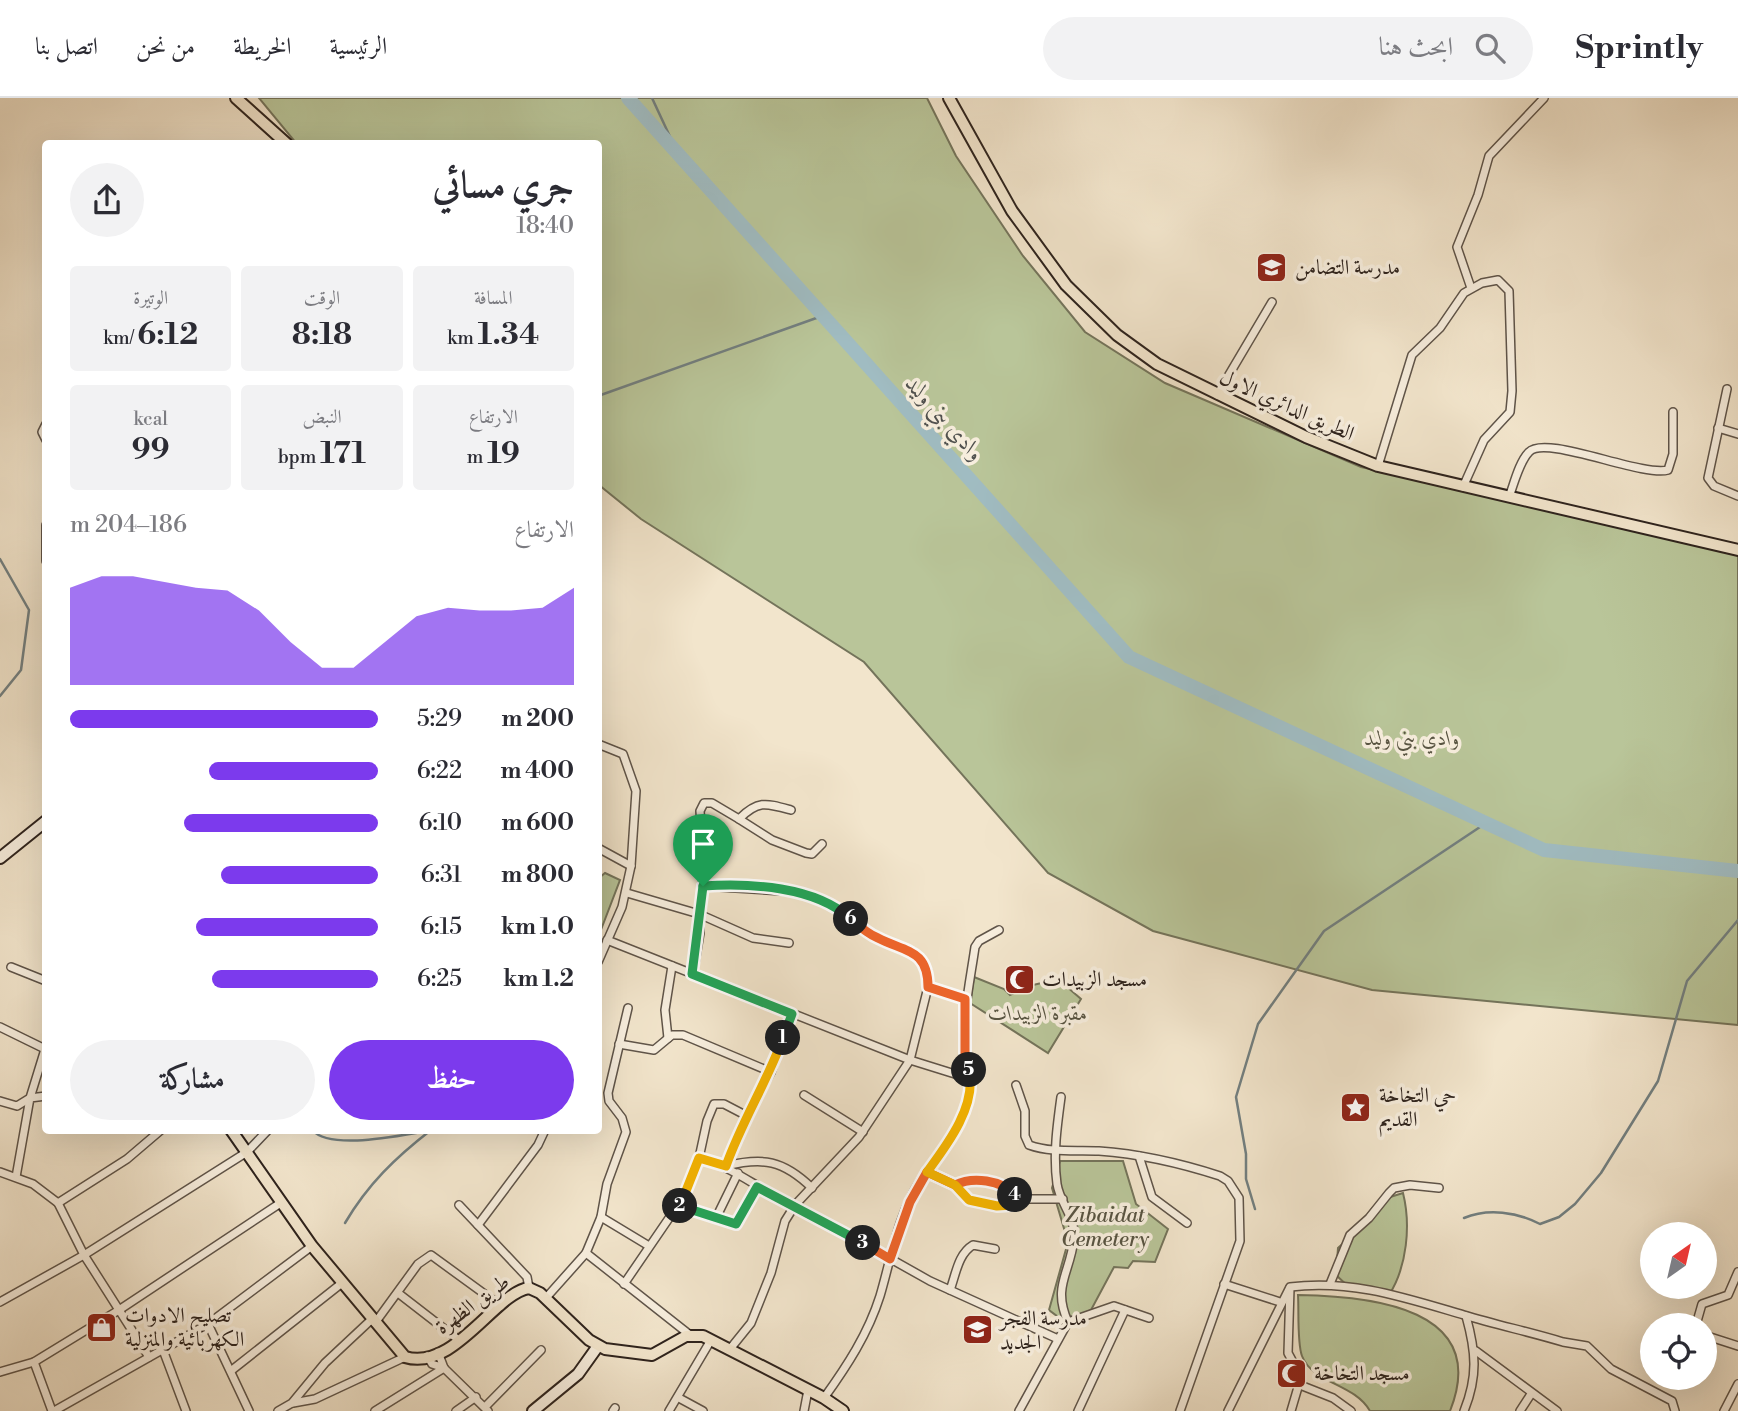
<!DOCTYPE html>
<html lang="ar">
<meta charset="utf-8">
<style>
:root{--surface:#fff;--page:#f2f2f3;--text:#2b2b33;--muted:#7c7c81;--line:#e1e1e2;--accent:#7c3aed}
body{margin:0;font-family:"Libre Bodoni",Amiri,serif;background:var(--page);color:var(--text);direction:rtl;height:100vh;display:flex;flex-direction:column;font-size:26px;white-space:nowrap}
*{box-sizing:border-box;margin:0}
p{font-size:23px;color:var(--muted)}
.icon{flex:none;width:38px;height:38px;fill:none;stroke:currentColor;stroke-width:2;stroke-linecap:round;stroke-linejoin:round}
.map{position:relative;flex:1;overflow:hidden;direction:ltr}
.details{position:absolute;left:42px;top:42px;width:560px;height:994px;display:flex;flex-direction:column;background:var(--surface);border-radius:7px;box-shadow:0 7px 28px #0002;direction:rtl}
.details>*{flex:none}
.needle{width:46px;rotate:34deg}
.controls{position:absolute;left:1640px;top:1124px;display:grid;gap:14px}
.controls a{display:grid;place-items:center;width:77px;height:77px;border-radius:50%;background:var(--surface);box-shadow:0 7px 28px #0002;font-size:35px}
.pin{position:absolute;display:grid;place-items:center;width:60px;height:60px;color:#fff;margin:-72px -30px;border-radius:50% 50% 50% 0;rotate:-45deg;box-shadow:0 0 7px #0007}
.pin .icon{rotate:45deg}
.km{position:absolute;width:35px;height:35px;margin:-18px;border-radius:50%;background:#222;color:#fff;font-size:19px;line-height:35px;text-align:center}
.round{display:grid;place-items:center;flex:none;width:74px;height:74px;border-radius:37px;background:var(--page)}
.head{display:flex;align-items:center;justify-content:space-between;height:119px;padding:0 28px}
h1{font-size:38px;font-weight:800;line-height:52px}
.metrics{display:grid;grid-template-columns:repeat(3,1fr);gap:10px;height:119px;padding:7px 28px}
.metrics div{display:grid;align-content:center;border-radius:7px;background:var(--page);text-align:center}
.metrics b{font-size:30px;font-weight:800}
.metrics small{font-size:19px;font-weight:400}
.metrics p{font-size:19px}
.chart{height:196px;padding:14px 28px}
.chart p{display:flex;justify-content:space-between}
.chart svg{width:100%;height:126px;margin-top:7px;fill:var(--accent);opacity:.7}
.button{display:flex;gap:14px;margin-top:auto;padding:14px 28px}
.button a{flex:1;height:80px;border-radius:42px;background:var(--accent);color:#fff;font-size:28px;font-weight:800;line-height:80px;text-align:center}
.button a+a{background:var(--page);color:var(--text)}
ul{padding:0 28px;list-style:none;font-size:23px}
li{display:grid;grid-template-columns:112px 84px 1fr;align-items:center;height:52px}
li i{height:18px;border-radius:9px;background:var(--accent)}
header{display:flex;align-items:center;gap:42px;box-sizing:border-box;height:98px;padding:0 35px;background:var(--surface);border-bottom:2px solid var(--line)}
header strong{font-size:33px}
nav{display:flex;gap:38px;margin-inline-start:auto;font-size:24px}
.search{width:490px;height:63px;background:var(--page);display:flex;align-items:center;gap:18px;box-sizing:border-box;padding:0 24px;border-radius:38px;color:var(--muted);font-size:26px}
.map>svg:first-child{display:block}
</style>
<header>
<strong>Sprintly</strong>
<div class="search"><svg class="icon" aria-label="search" viewBox="0 0 24 24"><circle cx="10" cy="10" r="6"/><path d="M15 15l6 6"/></svg>ابحث هنا</div>
<nav><a>الرئيسية</a><a>الخريطة</a><a>من نحن</a><a>اتصل بنا</a></nav>
</header>
<div class="map">
<svg width="1738" height="1313" viewBox="0 0 1738 1313">
<rect width="100%" height="100%" fill="#f2e5cc"/>
<filter id="stains"><feTurbulence type="fractalNoise" baseFrequency=".00286" numOctaves="4"/><feColorMatrix values="0 0 0 0 .2 0 0 0 0 .09 0 0 0 0 .02 0 0 0 .5 -.17"/></filter>
<radialGradient id="worn" r=".72"><stop offset=".6" stop-color="#630" stop-opacity="0"/><stop offset="1" stop-color="#630" stop-opacity=".3"/></radialGradient>
<g fill="#b9c599" stroke="#74745b" stroke-width="2">
<path d="M259,0H927L956,58L1023,158L1085,234L1165,285L1361,369L1738,454V927L1372,892L1153,833L1048,775L864,564L641,421L599,387L598,46L296,45Z"/>
<path d="M605,775L620,782L599,837V780Z"/>
<path d="M974,879L1004,891L1010,897L1029,888L1058,881L1081,901L1048,955L970,905Z"/>
<path d="M1060,1063H1123L1136,1106L1168,1131L1155,1164L1133,1163L1128,1170L1114,1169L1091,1212L1065,1224L1049,1212L1068,1144L1052,1090Z"/>
<path d="M1403,1095C1411,1127 1407,1169 1389,1197L1350,1190L1336,1177L1338,1150C1345,1143 1354,1137 1359,1129C1376,1104 1373,1104 1403,1095Z"/>
<path d="M1298,1197C1371,1198 1491,1210 1450,1313H1370C1354,1285 1313,1286 1302,1258C1297,1245 1299,1212 1298,1197Z"/>
</g>
<g fill="none" stroke-linecap="round" stroke-linejoin="round">
<g stroke="#727f80" stroke-width="2.5">
<path d="M652,0L679,58"/>
<path d="M598,298L822,218"/>
<path d="M0,461L29,512L21,572L0,598"/>
<path d="M312,1032C331,1053 401,1037 428,1033"/>
<path d="M1255,1111L1246,1081V1056L1236,999L1258,926L1324,833L1486,725"/>
<path d="M1464,1120C1488,1110 1517,1114 1540,1126L1559,1119L1575,1106L1601,1075L1658,983L1687,883L1738,822"/>
<path d="M345,1125C368,1086 395,1060 431,1032"/>
</g>
<path stroke="#a0bcc2" stroke-width="14" d="M628,0L1129,559L1544,752L1738,773"/>
<defs>
<g id="street">
<path d="M1471,190L1457,149L1478,97L1489,58L1544,0"/>
<path d="M1727,291L1708,380L1714,388L1738,398"/>
<path d="M1217,297L1272,204"/>
<path d="M46,326L42,334L46,342"/>
<path d="M1718,330L1738,336"/>
<path d="M1378,368L1412,257L1440,230L1464,195L1482,185L1498,182L1509,193L1512,293L1510,314L1484,342L1463,389"/>
<path d="M1509,399C1514,386 1519,364 1529,354C1545,336 1641,379 1668,372L1673,356V314"/>
<path d="M46,427V463"/>
<path d="M598,646L623,656L636,693L631,768L622,809L598,864"/>
<path d="M739,721L772,742L806,755L812,756L822,746"/>
<path d="M598,750L631,768"/>
<path d="M703,788L799,794L826,803L874,839L913,854L928,874V889L910,962L859,1039L795,1107L785,1123L771,1175L751,1225L730,1251"/>
<path d="M627,795L699,816L704,771L700,713L704,705H712L739,721C758,702 766,705 791,712"/>
<path d="M699,816L753,840L789,845"/>
<path d="M607,842L910,962L971,981"/>
<path d="M11,869L46,883"/>
<path d="M693,876L700,835L699,816"/>
<path d="M928,889L965,901"/>
<path d="M0,929L43,950"/>
<path d="M668,940L665,912L672,868"/>
<path d="M619,946L654,952L672,937H683L771,974"/>
<path d="M1016,987L1025,1013V1038L1029,1047C1051,1055 1075,1052 1099,1053C1141,1056 1180,1065 1220,1078L1228,1083L1239,1100L1240,1143L1180,1313"/>
<path d="M804,997L863,1034"/>
<path d="M0,1003L17,1008L30,1000L46,948"/>
<path d="M1139,1058L1152,1099L1187,1125"/>
<path d="M699,1060L707,1023L714,1006H724L747,1018"/>
<path d="M726,1068L740,1031L771,974L792,916"/>
<path d="M726,1068C763,1059 783,1062 812,1090"/>
<path d="M0,1074L33,1086L58,1105L84,1157L149,1259"/>
<path d="M927,1074L955,1087L969,1102L997,1108L1013,1107L1017,1101"/>
<path d="M16,1079L30,1000L46,998"/>
<path d="M955,1087C973,1078 1007,1081 1017,1101H1063"/>
<path d="M58,1105L127,1061L161,1032"/>
<path d="M459,1107L527,1179L529,1190"/>
<path d="M678,1107L736,1126L757,1089"/>
<path d="M601,1119L649,1148"/>
<path d="M716,1120L738,1075"/>
<path d="M478,1127L538,1047L545,1032"/>
<path d="M586,1155L690,1237"/>
<path d="M624,1186L678,1107L699,1060C735,1069 761,1094 795,1107L930,1183L1058,1241"/>
<path d="M1224,1186L1280,1204"/>
<path d="M1330,1186L1350,1137L1369,1120L1389,1095L1394,1090L1410,1087L1439,1090"/>
<path d="M1290,1190L1288,1255L1301,1279L1291,1313"/>
<path d="M950,1192C956,1176 958,1156 973,1147L995,1151"/>
<path d="M398,1195L460,1243"/>
<path d="M545,1201L586,1155L601,1119L607,1086L626,1034L622,1020L609,1003L608,995L628,910"/>
<path d="M0,1204L84,1157L247,1054L268,1032"/>
<path d="M1068,1224L1114,1208L1149,1220"/>
<path d="M375,1225L418,1166L431,1157L501,1208"/>
<path d="M208,1226L249,1313"/>
<path d="M1696,1227L1702,1206L1728,1197L1738,1174"/>
<path d="M1704,1237L1738,1248"/>
<path d="M163,1252L186,1313"/>
<path d="M1476,1253L1557,1313"/>
<path d="M438,1254L444,1270L488,1313"/>
<path d="M427,1258L432,1266L444,1270"/>
<path d="M34,1264L52,1313"/>
<path d="M232,1272L342,1185"/>
<path d="M0,1274L34,1264L119,1212L282,1104"/>
<path d="M1300,1287L1333,1300L1351,1313"/>
<path d="M679,1300L703,1313"/>
<path d="M824,1300C847,1268 868,1236 880,1198C891,1161 898,1116 920,1083C937,1056 962,1033 968,1001C972,981 966,973 965,954C962,918 970,884 975,849L979,843L999,832"/>
<path d="M293,1305L315,1301L405,1259"/>
<path d="M485,1309L541,1252"/>
<path d="M54,1313L208,1226L312,1148"/>
<path d="M278,1313L292,1305L325,1265L372,1221"/>
<path d="M375,1313L444,1270"/>
<path d="M456,1313L476,1299"/>
<path d="M613,1313L615,1310"/>
<path d="M669,1313L711,1242"/>
<path d="M804,1313L808,1292"/>
<path d="M1019,1313L1068,1224C1052,1188 1070,1176 1074,1141C1076,1119 1060,1106 1057,1086C1053,1057 1057,1028 1061,999"/>
<path d="M1078,1313L1125,1212"/>
<path d="M1228,1313L1290,1189C1351,1181 1406,1200 1464,1217C1497,1227 1530,1234 1563,1244L1587,1248L1611,1271L1672,1303L1675,1313"/>
<path d="M1464,1313C1478,1278 1476,1254 1466,1218"/>
<path d="M1520,1313L1531,1296"/>
<path d="M1724,1313L1738,1286"/>
</g>
<g id="secondary">
<path d="M0,760L46,723"/>
<path d="M533,1313L578,1276L598,1248"/>
</g>
<g id="primary">
<path d="M236,0L287,46"/>
<path d="M949,0L1012,113L1066,187L1117,237L1157,266L1306,339L1378,368L1738,452"/>
<path d="M231,1032L312,1148L405,1259C454,1274 495,1195 529,1190L540,1195L589,1242L605,1251L652,1257L686,1238H703L824,1300L843,1313"/>
</g>
</defs>
<use href="#street" stroke="#5f5449" stroke-width="10"/>
<use href="#secondary" stroke="#2e231d" stroke-width="14"/>
<use href="#primary" stroke="#2e231d" stroke-width="14"/>
<use href="#street" stroke="#f7eede" stroke-width="7"/>
<use href="#secondary" stroke="#f7eede" stroke-width="10"/>
<use href="#primary" stroke="#f2e5cc" stroke-width="10"/>
</g>
<g fill="none" stroke-linecap="round" stroke-linejoin="round">
<defs>
<path id="split-1" d="M703,788L692,876L792,916L783,940"/>
<path id="split-2" d="M680,1108L699,1060L726,1068C742,1023 767,984 783,940"/>
<path id="split-3" d="M680,1108L736,1126L757,1089L863,1145"/>
<path id="split-4" d="M863,1145L890,1161L910,1104L927,1074L955,1087C973,1078 1001,1082 1015,1097"/>
<path id="split-5" d="M969,972C977,1008 947,1047 927,1074L955,1087L969,1102L997,1108L1013,1107L1017,1101L1015,1097"/>
<path id="split-6" d="M851,821C859,828 868,836 878,840C905,854 928,851 928,889L965,901V955L969,972"/>
<path id="split-7" d="M703,788C750,785 815,788 851,821"/>
</defs>
<use href="#split-1" stroke="#fff" stroke-width="14"/>
<use href="#split-2" stroke="#fff" stroke-width="14"/>
<use href="#split-3" stroke="#fff" stroke-width="14"/>
<use href="#split-4" stroke="#fff" stroke-width="14"/>
<use href="#split-5" stroke="#fff" stroke-width="14"/>
<use href="#split-6" stroke="#fff" stroke-width="14"/>
<use href="#split-7" stroke="#fff" stroke-width="14"/>
<use href="#split-1" stroke="#22a559" stroke-width="9"/>
<use href="#split-2" stroke="#f5b400" stroke-width="9"/>
<use href="#split-3" stroke="#22a559" stroke-width="9"/>
<use href="#split-4" stroke="#f0652b" stroke-width="9"/>
<use href="#split-5" stroke="#f5b400" stroke-width="9"/>
<use href="#split-6" stroke="#f0652b" stroke-width="9"/>
<use href="#split-7" stroke="#22a559" stroke-width="9"/>
</g>
<defs>
<symbol id="school-square" viewBox="-11 -11 22 22"><rect x="-9" y="-9" width="18" height="18" rx="4" fill="#8f2418" stroke="#f7eede"/><path d="M0-5L7-2L0 1L-7-2ZM-4 1L0 2.5L4 1V4Q0 6-4 4Z" fill="#fff"/></symbol>
<symbol id="mosque-square" viewBox="-11 -11 22 22"><rect x="-9" y="-9" width="18" height="18" rx="4" fill="#8f2418" stroke="#f7eede"/><path d="M3.5-4.9A6 6 0 1 0 3.5 4.9A5 5 0 1 1 3.5-4.9Z" fill="#fff"/></symbol>
<symbol id="sight-square" viewBox="-11 -11 22 22"><rect x="-9" y="-9" width="18" height="18" rx="4" fill="#8f2418" stroke="#f7eede"/><path d="M0-6L1.8-2.2L6-1.7L2.9 1.2L3.7 5.4L0 3.3L-3.7 5.4L-2.9 1.2L-6-1.7L-1.8-2.2Z" fill="#fff"/></symbol>
<symbol id="shop-square" viewBox="-11 -11 22 22"><rect x="-9" y="-9" width="18" height="18" rx="4" fill="#8f2418" stroke="#f7eede"/><path d="M-5-2.5h2.3a2.7 3.5 0 0 1 5.4 0H5L5.5 6h-11ZM-1.5-2.5h3a1.5 2.3 0 0 0-3 0Z" fill="#fff"/></symbol>
</defs>
<g fill-rule="evenodd">
<use href="#school-square" x="1254" y="152" width="35" height="35"/>
<use href="#mosque-square" x="1002" y="864" width="35" height="35"/>
<use href="#sight-square" x="1338" y="992" width="35" height="35"/>
<use href="#shop-square" x="84" y="1212" width="35" height="35"/>
<use href="#school-square" x="960" y="1214" width="35" height="35"/>
<use href="#mosque-square" x="1274" y="1258" width="35" height="35"/>
</g>
<g text-anchor="middle" stroke-width="7" stroke-linejoin="round" paint-order="stroke">
<g font-size="21" fill="#2e231d" stroke="#f7eede" text-anchor="start">
<text x="1295" y="176">مدرسة التضامن</text>
<text x="1042" y="888">مسجد الزبيدات</text>
<text x="1379" y="1004">حي التخاخة<tspan x="1379" dy="24">القديم</tspan></text>
<text x="125" y="1224">تصليح الادوات<tspan x="125" dy="24">الكهربائية والمنزلية</tspan></text>
<text x="1000" y="1227">مدرسة الفجر<tspan x="1000" dy="24">الجديد</tspan></text>
<text x="1314" y="1282">مسجد التخاخة</text>
</g>
<g font-size="21" fill="#2e231d" stroke="#f7eede">
<text transform="translate(1287 307) rotate(24)" y="7">الطريق الدائري الاول</text>
<text transform="translate(472 1206) rotate(-36)" y="7">طريق الظهرة</text>
</g>
<g font-size="21" font-style="italic" fill="#585442" stroke="#f7eede">
<text x="1412" y="647">وادي بني وليد</text>
<text x="1038" y="922">مقبرة الزبيدات</text>
<text x="1105" y="1124">Zibaidat<tspan x="1105" dy="24">Cemetery</tspan></text>
</g>
<g font-size="23" font-style="italic" fill="#50514f" stroke="#f7eede">
<text transform="translate(945 320) rotate(48)" y="8">وادي بني وليد</text>
</g>
</g>
<rect width="100%" height="100%" filter="url(#stains)"/>
<rect width="100%" height="100%" fill="url(#worn)"/>
</svg>
<div class="controls">
<a><svg class="needle" viewBox="-14 -14 28 28"><path d="M0-13l5 13h-10z" fill="#e53935"/><path d="M0 13l5-13h-10z" fill="#7c7c81"/></svg></a>
<a><svg class="icon" aria-label="locate" viewBox="0 0 24 24"><circle cx="12" cy="12" r="6"/><path d="M12 2v4M12 18v4M2 12h4M18 12h4"/></svg></a>
</div>
<div class="pin" style="left:703px;top:788px;background:#1e9e55"><svg class="icon" aria-label="arrive" viewBox="0 0 24 24"><path d="M6 21V4h12l-3 4 3 4H6"/></svg></div>
<b class="km" style="left:783px;top:940px">1</b>
<b class="km" style="left:680px;top:1108px">2</b>
<b class="km" style="left:863px;top:1145px">3</b>
<b class="km" style="left:1015px;top:1097px">4</b>
<b class="km" style="left:969px;top:972px">5</b>
<b class="km" style="left:851px;top:821px">6</b>
<section class="details">
<div class="head"><div><h1>جري مسائي</h1><p>18:40</p></div><a class="round"><svg class="icon" aria-label="share" viewBox="0 0 24 24"><path d="M12 15V3M7 8l5-5 5 5M5 13v7h14v-7"/></svg></a></div>
<div class="metrics">
<div><p>المسافة</p><b>1.34<small> km</small></b></div>
<div><p>الوقت</p><b>8:18</b></div>
<div><p>الوتيرة</p><b>6:12<small> /km</small></b></div>
</div>
<div class="metrics">
<div><p>الارتفاع</p><b>19<small> m</small></b></div>
<div><p>النبض</p><b>171<small> bpm</small></b></div>
<div><p>kcal</p><b>99</b></div>
</div>
<div class="chart"><p><span>الارتفاع</span>186–204 m</p>
<svg viewBox="0 0 160 44" preserveAspectRatio="none"><path d="M0 44V10L10 6L20 6L30 8L40 10L50 11L60 18L70 29L80 38L90 38L100 29L110 20L120 17L130 18L140 18L150 17L160 10V44z"/></svg>
</div>
<ul>
<li><b>200 m</b>5:29<i style="width:100%"></i></li>
<li><b>400 m</b>6:22<i style="width:55%"></i></li>
<li><b>600 m</b>6:10<i style="width:63%"></i></li>
<li><b>800 m</b>6:31<i style="width:51%"></i></li>
<li><b>1.0 km</b>6:15<i style="width:59%"></i></li>
<li><b>1.2 km</b>6:25<i style="width:54%"></i></li>
</ul>
<div class="button"><a>حفظ</a><a>مشاركة</a></div>
</section>
</div>
